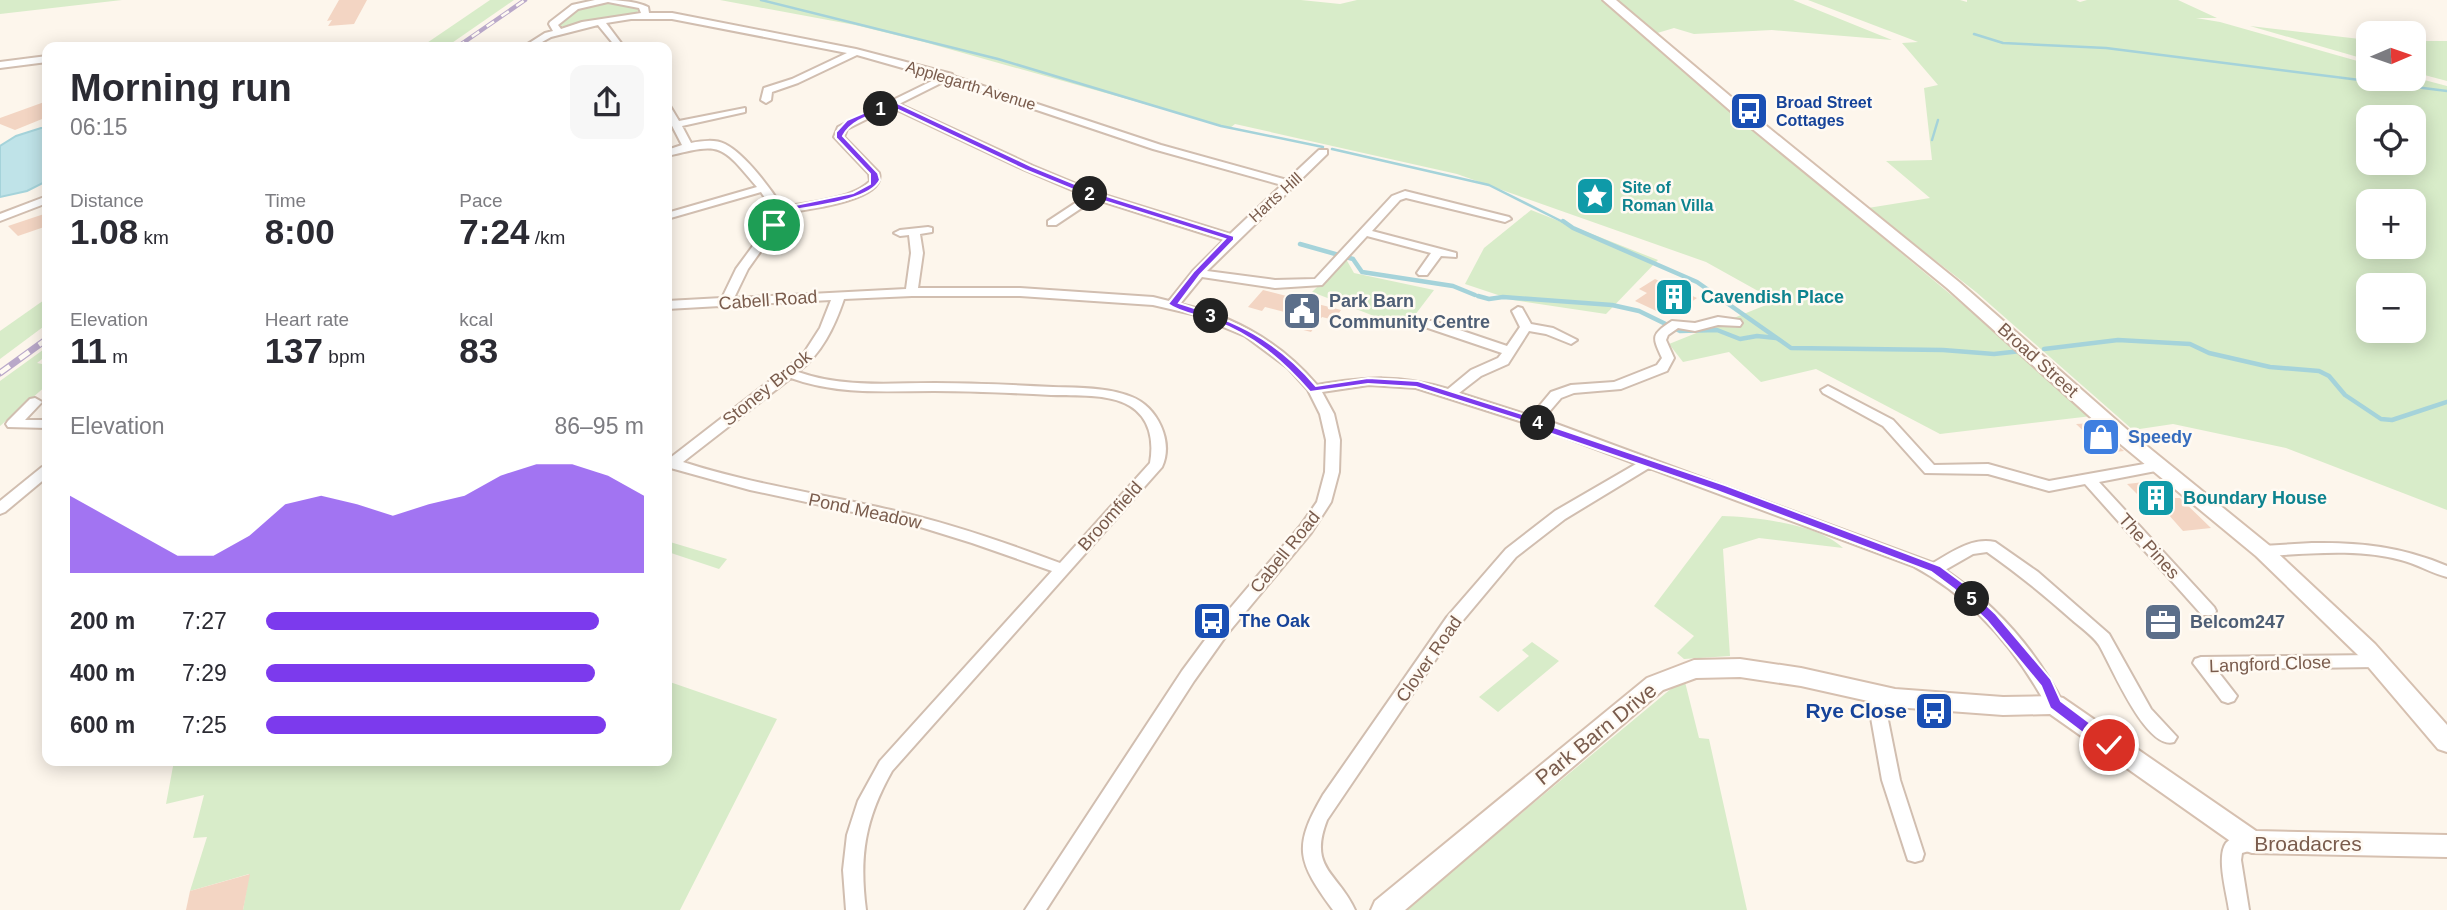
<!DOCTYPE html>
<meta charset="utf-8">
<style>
:root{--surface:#fff;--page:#f7f7f7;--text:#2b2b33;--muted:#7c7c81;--accent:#7c3aed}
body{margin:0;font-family:Helvetica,sans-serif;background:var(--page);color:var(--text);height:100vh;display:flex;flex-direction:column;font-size:26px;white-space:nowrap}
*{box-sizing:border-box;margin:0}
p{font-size:23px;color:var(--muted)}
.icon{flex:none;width:38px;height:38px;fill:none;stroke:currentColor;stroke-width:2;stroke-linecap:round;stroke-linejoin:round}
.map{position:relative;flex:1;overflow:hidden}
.drawer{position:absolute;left:42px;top:42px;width:630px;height:724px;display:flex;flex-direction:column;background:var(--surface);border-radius:14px;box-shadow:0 4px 18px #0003}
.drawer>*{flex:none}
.needle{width:46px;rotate:88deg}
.tools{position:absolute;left:2356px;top:21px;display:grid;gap:14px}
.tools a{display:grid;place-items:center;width:70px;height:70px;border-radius:14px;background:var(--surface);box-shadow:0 4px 18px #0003;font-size:35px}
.pin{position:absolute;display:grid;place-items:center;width:60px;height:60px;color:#fff;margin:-30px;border:4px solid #fff;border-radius:50%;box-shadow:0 2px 7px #0007}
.km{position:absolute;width:35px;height:35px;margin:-18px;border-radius:50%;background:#222;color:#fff;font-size:19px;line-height:35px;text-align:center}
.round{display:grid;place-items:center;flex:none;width:74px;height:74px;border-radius:14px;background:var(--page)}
.summary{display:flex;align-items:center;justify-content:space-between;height:119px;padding:0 28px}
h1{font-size:38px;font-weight:600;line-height:52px}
.metrics{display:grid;grid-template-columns:repeat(3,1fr);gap:10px;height:119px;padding:7px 28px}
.metrics div{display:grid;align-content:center}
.metrics b{font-size:35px;font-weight:600}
.metrics small{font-size:19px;font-weight:400}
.metrics p{font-size:19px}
.chart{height:196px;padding:14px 28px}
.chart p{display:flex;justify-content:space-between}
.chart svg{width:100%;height:126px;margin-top:7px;fill:var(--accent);opacity:.7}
ul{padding:0 28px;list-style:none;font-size:23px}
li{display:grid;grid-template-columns:112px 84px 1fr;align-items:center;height:52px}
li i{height:18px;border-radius:9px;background:var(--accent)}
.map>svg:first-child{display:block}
</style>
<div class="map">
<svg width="2447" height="910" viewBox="0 0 2447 910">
<rect width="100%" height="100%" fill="#fdf6ec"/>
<g fill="#d8ecc9" fill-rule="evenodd">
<path d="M0,0H122L0,14Z"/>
<path d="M490,0H514L446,47H421Z"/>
<path d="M720,0H1301L1340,4L1357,0H1603C1763,143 1932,274 2092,416L1940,434L1816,369L1761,382L1729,352L1683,362L1669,344L1776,301L1706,262L1457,174L1235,124L1230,128L924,42L855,25Z"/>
<path d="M1617,0H1793L1892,40L1772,30L1694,34L1674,28L1654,34Z"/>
<path d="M1808,0H1960L1967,2V0H2076L2080,2L2087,0H2178L2217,18H2196L2220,22L2368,64V79H2413V77L2447,86V510L2286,448L2173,424L2133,430L1976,292L1868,208L1930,198L1886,161L1932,160L1924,88L1938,85L1902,43L1918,42ZM2368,117H2413V163H2368ZM2368,201H2413V247H2368ZM2368,285H2413V331H2368Z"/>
<path d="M608,1L641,10L632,14L565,27L556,25L578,7Z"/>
<path d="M2250,26L2368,40V60Z"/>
<path d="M2413,41H2447V81L2413,72Z"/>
<path d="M1531,210L1658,260L1606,314L1513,300L1465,284L1484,248Z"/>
<path d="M1346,259L1354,273L1434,290L1405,328L1312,292Z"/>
<path d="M47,298V324L0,359V331Z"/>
<path d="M47,347V355L37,363L47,365V385L0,426V381Z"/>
<path d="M1722,516C1756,517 1818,524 1843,548L1759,538L1723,549L1730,656L1684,659L1677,653L1694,636L1654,606Z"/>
<path d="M667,541L670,542L727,559L719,569L671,553L667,559Z"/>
<path d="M1532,642L1559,661L1498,712L1479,697L1529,656L1522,650Z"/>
<path d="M1684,678L1699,738L1709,739L1747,910H1405Z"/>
<path d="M667,681L777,719L680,910H243L249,874L190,891L207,837L193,838L204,795L166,804L174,761H667Z"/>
</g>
<path fill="#bfe3e8" stroke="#a5d3da" stroke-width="2" d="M41,128H47V144L44,149L47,153V181L27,191L0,197V146L16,136Z"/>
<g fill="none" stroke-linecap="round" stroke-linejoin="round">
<g stroke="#a5d3da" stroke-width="2.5">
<path d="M761,0L998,59L1221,126L1323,147"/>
<path d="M1974,34L2003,43L2106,48L2447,91"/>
<path d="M1932,140L1938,120"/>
<path d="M1332,149L1489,185L1565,223"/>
</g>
<g stroke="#a5d3da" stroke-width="4.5">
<path d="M1563,221L1573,228L1697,282L1791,348L1943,350L1994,354L2021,351"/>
<path d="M1300,244L1353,259L1362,272L1453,286L1475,295"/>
<path d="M1478,296L1489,299L1503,297L1612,305L1639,311L1680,331L1717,330L1740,339L1757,336L1776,338"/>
<path d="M2044,349L2118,340L2190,344L2209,353L2270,367L2319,371L2329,376L2345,395L2381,419L2392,420L2447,402"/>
</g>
</g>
<g fill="#f3d5c3">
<path d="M339,0H367L354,24L328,26L332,20L327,21Z"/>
<path d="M47,101V117L15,130L0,124V118Z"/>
<path d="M47,213V226L18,236L8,226Z"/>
<path d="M1655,279L1697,298L1685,306L1681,304L1665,315L1635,301L1647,293L1639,289Z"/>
<path d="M1263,290L1341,310L1334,320L1322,317L1311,332L1292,327L1300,316L1265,307L1262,311L1248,307Z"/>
<path d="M2093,423L2116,444L2124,451L2107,453L2076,424Z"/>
<path d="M2153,481L2171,498H2180L2211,528L2183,531L2168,514L2158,515L2127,484Z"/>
<path d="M250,874L243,910H186L190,891Z"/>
</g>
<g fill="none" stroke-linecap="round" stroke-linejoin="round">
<defs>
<g id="street">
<path d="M595,0C612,0 634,0 648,7L649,13H672L856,49L952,74L953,76L1161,145L1287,180L1319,150H1327V154L1207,271L1275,280L1315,279L1392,196L1405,191L1509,217L1511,219L1505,222L1406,198L1400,200L1372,231L1456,253V257L1441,256L1427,275H1419L1417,273L1431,253L1367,236L1322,285L1275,288L1202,277L1180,304C1234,316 1281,343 1317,385C1366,377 1399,374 1448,389L1471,370L1498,358L1502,353L1425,327L1423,324L1425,321H1433L1507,346L1520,327L1512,311L1518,307L1522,308L1531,324L1553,328L1577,340L1571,344L1546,334L1529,331L1508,364L1481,376L1459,393L1531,416L1551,392L1571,385L1614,382L1657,365L1662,358C1652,336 1651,335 1672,321L1695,323L1718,317L1740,320L1742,323L1740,326L1718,325L1695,331L1678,328L1668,335L1666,340L1674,358L1667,371L1621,389L1574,393L1561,398L1543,419L1933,563C1952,552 1972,537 1995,542L2038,572L2109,634L2151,709L2177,737L2174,742C2146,751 2111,665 2099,645C2092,635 2080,627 2071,619C2044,595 2017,573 1987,552L1973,554L1945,570C1996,605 2036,650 2064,705L2061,710L2055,712L2049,710C2017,650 1973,598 1913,566L1649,468L1565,519L1516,557L1459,625L1327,820C1308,869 1338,872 1355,910H1333C1298,862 1292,848 1323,795L1447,617L1506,549L1555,511L1636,464L1529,424L1416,388L1369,385L1322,392L1334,414L1340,440L1339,472L1331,502L1311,533L1228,633L1194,681L1046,910H1025L1182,671L1216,625L1301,525L1317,502L1325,472L1326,440L1320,414L1308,390L1288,368L1245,336L1192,314L1153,305L1020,296H912L844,299C834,328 822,353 798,372C843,388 889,383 935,383C975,383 1014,385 1053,387C1079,388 1107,387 1132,397C1157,407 1174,441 1162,467L892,771C865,819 859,856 866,910H846L843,870L847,835L858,801L880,761L1052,571L972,543L914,525L750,490L667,467V458H670L802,356L820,328L831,300L730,305L725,308L720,306L667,309V301L722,298L736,269L769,224L774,211L761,192L667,219V213L757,187C720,143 721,143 667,156V150L682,145L667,116V105L670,106L679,121L745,108V112L682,126L691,143C702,141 715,139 725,144C745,154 771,189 782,207C807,203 853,199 870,181L869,174L834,137L838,127L938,78L857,55L798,83L772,92L771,100L766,103L761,100L764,88L792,79L847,53L672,19H631L606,23L624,47H616L598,25L551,37L533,47H523L545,33L553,31L549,24L550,22L572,5ZM608,2L639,8L641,13L582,22L561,29L558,25L578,9ZM947,80L1153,149L1282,185L1230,234L1098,193L1033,166L899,104ZM891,107L1025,170L1086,196L1048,221V225H1056L1095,199L1224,240L1193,271L1169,301L1153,297L1020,288H918L923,253L920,234L932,232V228L928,227L900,230L894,233L900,236L909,235L911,253L906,289L734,298L748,269L780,224L784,213C803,210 887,201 879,173L844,137L847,129ZM791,378C838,395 884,391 934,391C973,391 1012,393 1051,395C1076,396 1108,393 1130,406C1150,418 1154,441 1150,463L1060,563C1004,542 949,523 891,510C822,494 751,484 683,462Z"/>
<path d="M47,56V62L0,68V62Z"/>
<path d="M47,196V203L0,221V214Z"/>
<path d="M1828,386L1893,420L1934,465L1988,464L2049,481L2161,461L2166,463L2168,466L2166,469L2099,482L2214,607L2216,611L2214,615H2202L2085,484L2049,491L1988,474L1925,473L1883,426L1823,393L1821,390Z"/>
<path d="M35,398L42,402L25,420H47V428L8,427L6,424L8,421L30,399Z"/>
<path d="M47,465V477L5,512L0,514V501L42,467Z"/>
<path d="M2312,543C2360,542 2403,547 2447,566V577C2431,573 2417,564 2401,560C2356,548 2308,554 2263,556L2258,555L2255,551L2258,547L2263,546Z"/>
<path d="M2376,655L2382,657L2384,661L2382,665L2376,667L2216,669L2237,696L2234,701L2228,703L2222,701L2193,663L2195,659L2201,657Z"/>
<path d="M1875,688L1881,690L1883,695L1900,780L1924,854L1922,860L1915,862L1908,860L1906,854L1882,780L1867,695L1869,690Z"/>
<path d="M2252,834L2259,836L2261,842L2259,848L2242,853L2241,860L2249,910H2229C2227,894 2216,857 2226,843C2232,836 2243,835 2252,834Z"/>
</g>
<g id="secondary">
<path d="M1603,0H1616L1743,107L1959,282L2132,434L2270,546L2375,644L2447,725V752L2438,749L2359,656L2256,556L2118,442L1947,288L1733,113Z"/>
<path d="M1740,659L1801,668L1895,689L2003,697L2055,696L2063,698L2256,831L2447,835V857L2252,853L2243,850L2050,714L2003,715L1895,707L1801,686L1740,677L1696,678L1663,690L1405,910H1371L1375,901L1647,678L1694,660Z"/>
</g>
</defs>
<use href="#street" stroke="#d1beb0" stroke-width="4"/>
<use href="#secondary" stroke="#d6c0b0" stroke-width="4"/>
<use href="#street" fill="#fff" fill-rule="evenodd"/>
<use href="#secondary" fill="#fff" fill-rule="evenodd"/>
<defs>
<path id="rail-far1" d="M457,47L525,0"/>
<path id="rail" d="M0,373L47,339"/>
</defs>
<use href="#rail-far1" stroke="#b9a8c9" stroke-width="4.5"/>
<use href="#rail" stroke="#b9a8c9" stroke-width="7"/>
<use href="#rail-far1" stroke="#fffaf3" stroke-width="2.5" stroke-dasharray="9" stroke-linecap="butt"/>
<use href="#rail" stroke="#fffaf3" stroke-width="4.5" stroke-dasharray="12" stroke-linecap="butt"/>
</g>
<path fill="#7c3aed" stroke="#fff" stroke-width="2" d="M889,102H895L1031,166L1097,193L1234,236V240L1200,275L1179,303C1236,321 1276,339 1316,386L1368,378L1418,381L1538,419L1551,426L1725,485L1940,566L1963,583L1996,614L2051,679L2061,701L2114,741V749H2104L2050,708L2041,686L1987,621L1954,589L1931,572L1717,491L1543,431L1530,423L1416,387L1368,384L1310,392C1283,361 1253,335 1214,321C1199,315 1180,313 1168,304L1194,271L1225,239L1091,197L1025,170L892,107C876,114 851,119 843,136L878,173L880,180C870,202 806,207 783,212L778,226H771L776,209L853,193L870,184V174L836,138V132L847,120Z"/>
<defs>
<symbol id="bus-square" viewBox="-11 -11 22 22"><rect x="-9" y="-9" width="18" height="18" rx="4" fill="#1a4fb4" stroke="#fffaf3"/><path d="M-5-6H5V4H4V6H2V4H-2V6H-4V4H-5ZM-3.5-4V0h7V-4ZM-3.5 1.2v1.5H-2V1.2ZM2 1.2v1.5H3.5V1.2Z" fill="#fff"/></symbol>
<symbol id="sight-square" viewBox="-11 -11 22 22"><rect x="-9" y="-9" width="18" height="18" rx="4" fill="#0f9aa8" stroke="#fffaf3"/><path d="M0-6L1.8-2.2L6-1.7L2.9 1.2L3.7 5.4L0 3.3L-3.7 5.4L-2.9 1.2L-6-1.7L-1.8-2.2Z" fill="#fff"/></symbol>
<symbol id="building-square" viewBox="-11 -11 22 22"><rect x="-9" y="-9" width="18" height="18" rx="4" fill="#0f9aa8" stroke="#fffaf3"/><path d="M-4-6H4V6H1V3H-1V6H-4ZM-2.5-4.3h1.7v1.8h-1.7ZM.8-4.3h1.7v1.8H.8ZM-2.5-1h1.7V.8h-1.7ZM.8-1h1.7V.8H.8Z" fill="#fff"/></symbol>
<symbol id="civic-square" viewBox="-11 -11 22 22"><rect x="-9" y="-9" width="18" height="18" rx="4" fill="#5c6f8a" stroke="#fffaf3"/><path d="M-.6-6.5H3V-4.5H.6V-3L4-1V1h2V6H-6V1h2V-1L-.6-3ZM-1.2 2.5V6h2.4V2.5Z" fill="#fff"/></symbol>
<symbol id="shop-square" viewBox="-11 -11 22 22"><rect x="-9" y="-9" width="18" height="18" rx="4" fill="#3f7fe0" stroke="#fffaf3"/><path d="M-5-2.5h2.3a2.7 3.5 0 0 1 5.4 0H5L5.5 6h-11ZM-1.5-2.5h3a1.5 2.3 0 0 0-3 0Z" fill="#fff"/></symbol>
<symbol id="office-square" viewBox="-11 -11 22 22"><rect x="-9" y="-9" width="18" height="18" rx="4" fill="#5c6f8a" stroke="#fffaf3"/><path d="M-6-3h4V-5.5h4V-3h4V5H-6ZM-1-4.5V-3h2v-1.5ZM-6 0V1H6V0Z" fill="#fff"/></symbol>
</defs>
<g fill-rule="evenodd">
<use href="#bus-square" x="1727" y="89" width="44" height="44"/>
<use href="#sight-square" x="1573" y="174" width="44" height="44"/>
<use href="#building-square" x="1652" y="275" width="44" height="44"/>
<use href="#civic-square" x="1280" y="289" width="44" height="44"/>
<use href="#shop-square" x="2079" y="415" width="44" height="44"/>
<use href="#building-square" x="2134" y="476" width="44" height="44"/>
<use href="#bus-square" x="1190" y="599" width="44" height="44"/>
<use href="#office-square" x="2141" y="600" width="44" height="44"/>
<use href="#bus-square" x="1912" y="689" width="44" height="44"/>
</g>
<g text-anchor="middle" stroke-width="5" stroke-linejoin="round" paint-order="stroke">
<g font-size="16" fill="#7a5c4d" stroke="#fffaf3">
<text transform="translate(971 85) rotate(17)" y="6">Applegarth Avenue</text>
<text transform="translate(1275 197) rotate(-42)" y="6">Harts Hill</text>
</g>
<g font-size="16" font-weight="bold" fill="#164399" stroke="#fffaf3" text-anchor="start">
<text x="1776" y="108">Broad Street<tspan x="1776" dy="18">Cottages</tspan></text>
</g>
<g font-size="16" font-weight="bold" fill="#0d838f" stroke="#fffaf3" text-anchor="start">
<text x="1622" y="193">Site of<tspan x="1622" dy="18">Roman Villa</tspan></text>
</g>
<g font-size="18" font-weight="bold" fill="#0d838f" stroke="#fffaf3" text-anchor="start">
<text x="1701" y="303">Cavendish Place</text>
<text x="2183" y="504">Boundary House</text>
</g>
<g font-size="18" fill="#7a5c4d" stroke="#fffaf3">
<text transform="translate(768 300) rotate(-4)" y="6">Cabell Road</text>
<text transform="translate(2038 360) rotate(42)" y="6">Broad Street</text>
<text transform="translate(767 388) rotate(-39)" y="6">Stoney Brook</text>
<text transform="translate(865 511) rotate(12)" y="6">Pond Meadow</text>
<text transform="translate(1110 516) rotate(-48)" y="6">Broomfield</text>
<text transform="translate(2149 546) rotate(48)" y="6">The Pines</text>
<text transform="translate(1285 552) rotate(-51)" y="6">Cabell Road</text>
<text transform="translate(1429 659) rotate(-55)" y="6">Clover Road</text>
<text transform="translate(2270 664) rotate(-2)" y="6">Langford Close</text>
</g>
<g font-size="18" font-weight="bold" fill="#4e5e75" stroke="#fffaf3" text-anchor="start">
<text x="1329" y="307">Park Barn<tspan x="1329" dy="21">Community Centre</tspan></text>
<text x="2190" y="628">Belcom247</text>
</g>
<g font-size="18" font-weight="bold" fill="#366cbe" stroke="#fffaf3" text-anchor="start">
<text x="2128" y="443">Speedy</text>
</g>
<g font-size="18" font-weight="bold" fill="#164399" stroke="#fffaf3" text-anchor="start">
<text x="1239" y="627">The Oak</text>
</g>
<g font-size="21" font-weight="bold" fill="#164399" stroke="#fffaf3" text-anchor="end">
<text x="1907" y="718">Rye Close</text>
</g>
<g font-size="21" fill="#7a5c4d" stroke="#fffaf3">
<text transform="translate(1596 734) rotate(-39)" y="7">Park Barn Drive</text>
<text x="2308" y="851">Broadacres</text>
</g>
</g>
</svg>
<div class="tools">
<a><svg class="needle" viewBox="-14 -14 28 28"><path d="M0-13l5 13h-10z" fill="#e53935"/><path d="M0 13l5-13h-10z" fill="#7c7c81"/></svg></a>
<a><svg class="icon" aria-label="locate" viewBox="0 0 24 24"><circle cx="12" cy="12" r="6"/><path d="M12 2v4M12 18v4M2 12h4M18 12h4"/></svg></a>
<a>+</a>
<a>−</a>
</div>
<div class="pin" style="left:774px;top:225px;background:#1e9e55"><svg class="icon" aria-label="arrive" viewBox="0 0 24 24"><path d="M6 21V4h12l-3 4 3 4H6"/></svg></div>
<div class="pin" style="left:2109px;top:745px;background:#d93025"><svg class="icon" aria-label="check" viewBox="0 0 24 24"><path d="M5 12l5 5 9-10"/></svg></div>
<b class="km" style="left:881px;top:109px">1</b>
<b class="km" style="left:1090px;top:194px">2</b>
<b class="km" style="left:1211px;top:316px">3</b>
<b class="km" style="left:1538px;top:423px">4</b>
<b class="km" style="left:1972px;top:599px">5</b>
<section class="drawer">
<div class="summary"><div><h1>Morning run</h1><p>06:15</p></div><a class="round"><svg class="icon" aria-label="share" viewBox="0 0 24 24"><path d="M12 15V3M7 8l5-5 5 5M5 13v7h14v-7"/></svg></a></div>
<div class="metrics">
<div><p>Distance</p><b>1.08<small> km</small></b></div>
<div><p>Time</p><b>8:00</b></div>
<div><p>Pace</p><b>7:24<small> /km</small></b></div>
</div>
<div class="metrics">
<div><p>Elevation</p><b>11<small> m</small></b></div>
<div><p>Heart rate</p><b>137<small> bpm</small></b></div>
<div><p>kcal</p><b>83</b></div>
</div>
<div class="chart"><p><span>Elevation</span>86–95 m</p>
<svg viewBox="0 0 160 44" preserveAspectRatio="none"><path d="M0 44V17L10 24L20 31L30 38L40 38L50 31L60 20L70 17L80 20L90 24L100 20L110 17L120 10L130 6L140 6L150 10L160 17V44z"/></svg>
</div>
<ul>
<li><b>200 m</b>7:27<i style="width:88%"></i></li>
<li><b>400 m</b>7:29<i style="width:87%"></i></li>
<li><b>600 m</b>7:25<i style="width:90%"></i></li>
</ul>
</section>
</div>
